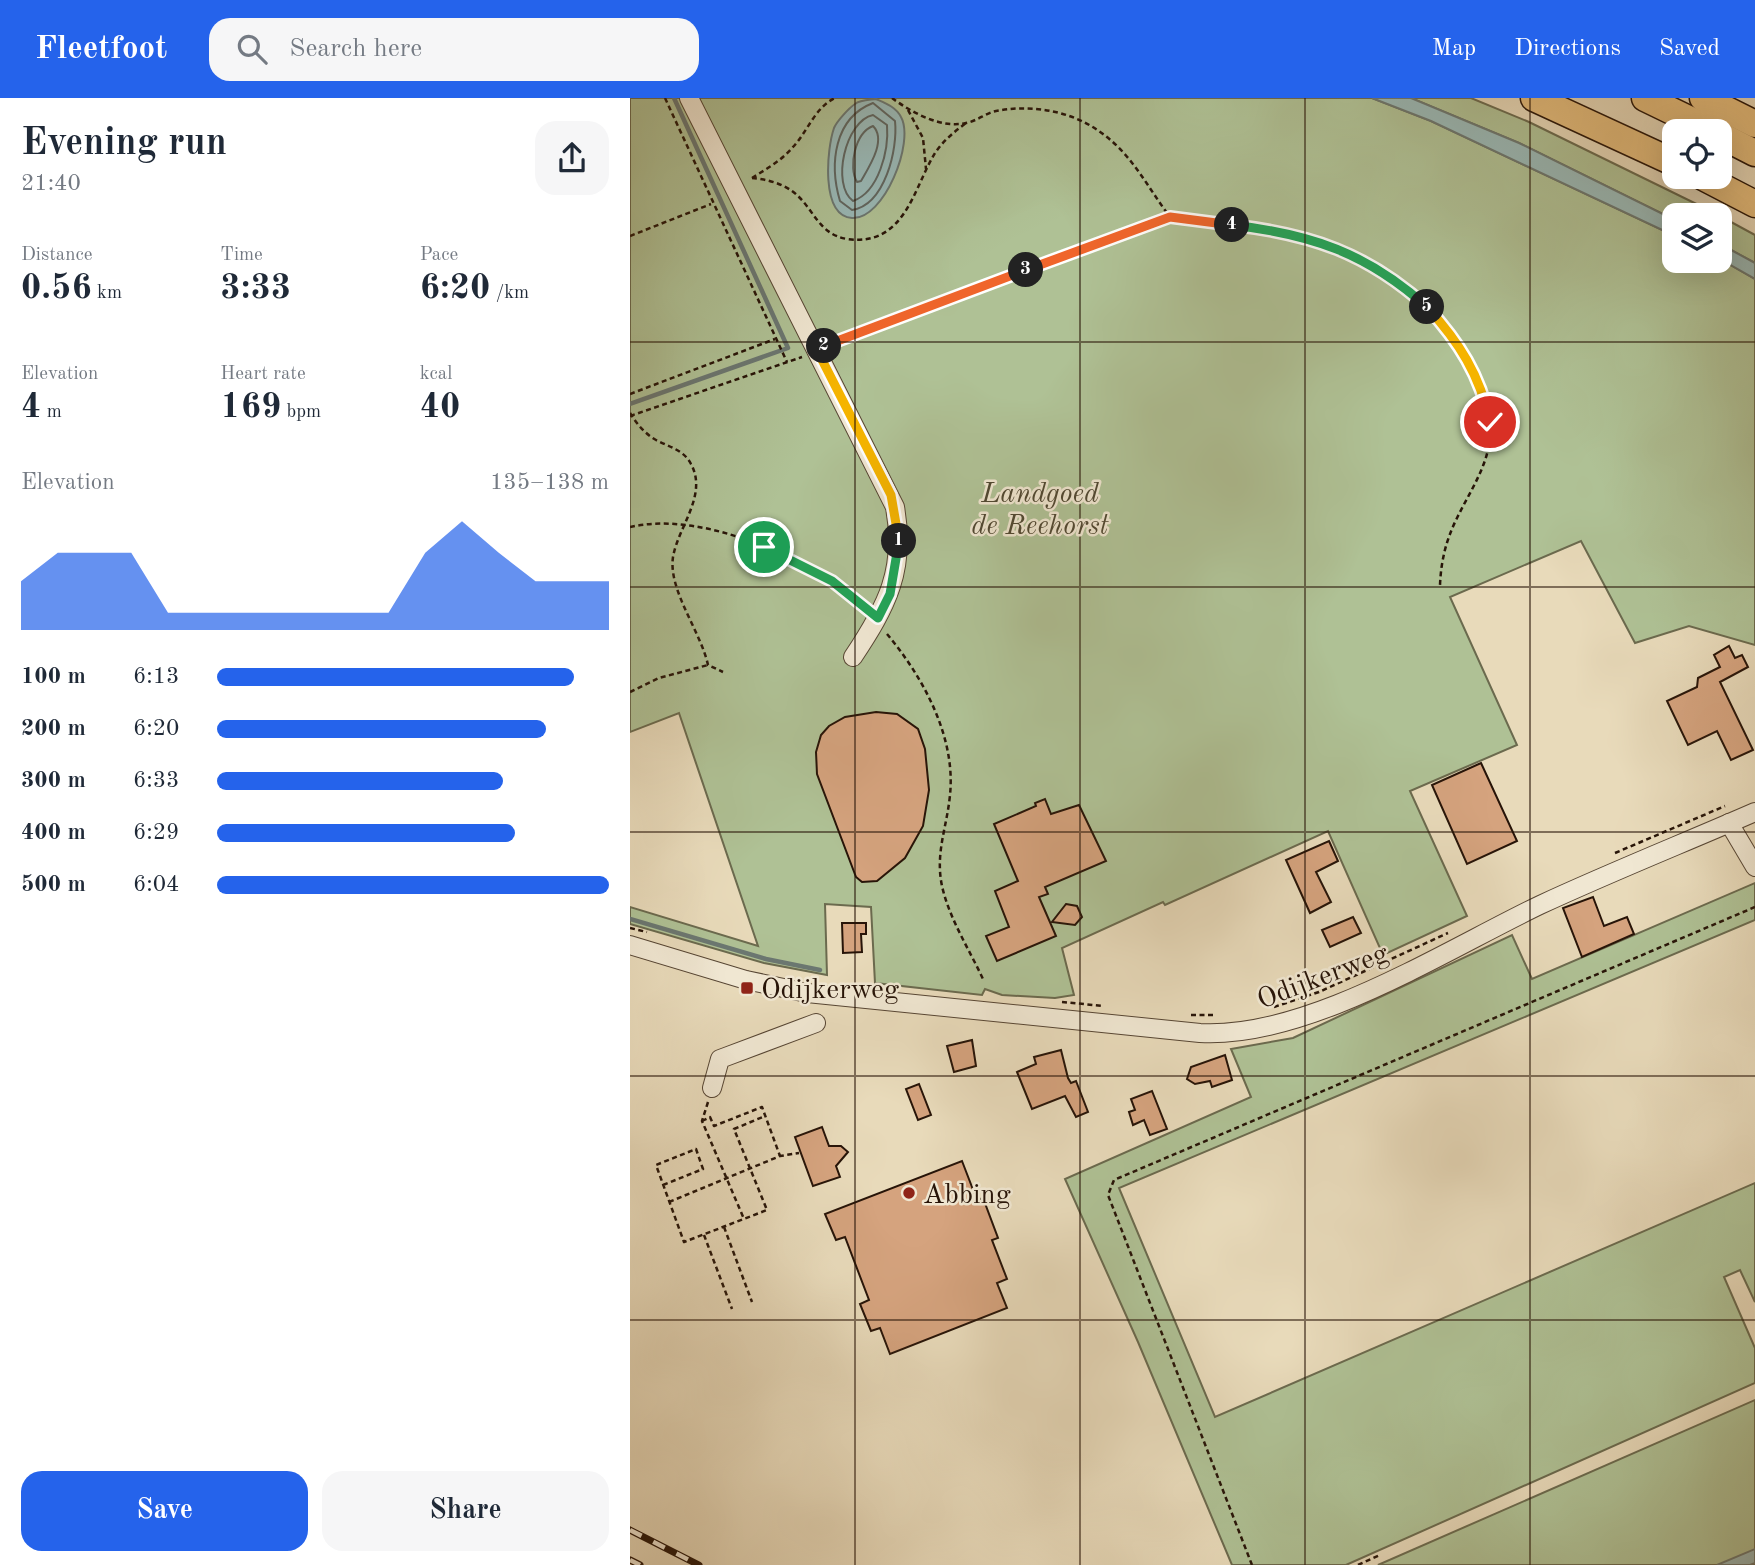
<!DOCTYPE html>
<meta charset="utf-8">
<style>
:root{--surface:#fff;--page:#f6f6f7;--text:#1f2937;--muted:#747a83;--accent:#2563eb}
body{margin:0;font-family:"Old Standard TT",serif;background:var(--page);color:var(--text);height:100vh;display:flex;flex-direction:column;font-size:26px;white-space:nowrap}
*{box-sizing:border-box;margin:0}
p{font-size:23px;color:var(--muted)}
.icon{flex:none;width:38px;height:38px;fill:none;stroke:currentColor;stroke-width:2;stroke-linecap:round;stroke-linejoin:round}
.map{position:relative;flex:1;overflow:hidden}
.sheet{display:flex;flex-direction:column;background:var(--surface);width:630px}
.sheet>*{flex:none}
.fabs{position:absolute;left:1032px;top:21px;display:grid;gap:14px}
.fabs a{display:grid;place-items:center;width:70px;height:70px;border-radius:14px;background:var(--surface);box-shadow:0 7px 28px #0002;font-size:35px}
.pin{position:absolute;display:grid;place-items:center;width:60px;height:60px;color:#fff;margin:-30px;border:4px solid #fff;border-radius:50%;box-shadow:0 2px 7px #0007}
.km{position:absolute;width:35px;height:35px;margin:-18px;border-radius:50%;background:#222;color:#fff;font-size:19px;line-height:35px;text-align:center}
.round{display:grid;place-items:center;flex:none;width:74px;height:74px;border-radius:21px;background:var(--page)}
.overview{display:flex;align-items:center;justify-content:space-between;height:119px;padding:0 21px}
h1{font-size:38px;font-weight:600;line-height:52px}
.stats{display:grid;grid-template-columns:repeat(3,1fr);gap:10px;height:119px;padding:7px 21px}
.stats div{display:grid;align-content:center}
.stats b{font-size:35px;font-weight:600}
.stats small{font-size:19px;font-weight:400}
.stats p{font-size:19px}
.chart{height:196px;padding:14px 21px}
.chart p{display:flex;justify-content:space-between}
.chart svg{width:100%;height:126px;margin-top:7px;fill:var(--accent);opacity:.7}
.button{display:flex;gap:14px;margin-top:auto;padding:14px 21px}
.button a{flex:1;height:80px;border-radius:21px;background:var(--accent);color:#fff;font-size:28px;font-weight:600;line-height:80px;text-align:center}
.button a+a{background:var(--page);color:var(--text)}
ul{padding:0 21px;list-style:none;font-size:23px}
li{display:grid;grid-template-columns:112px 84px 1fr;align-items:center;height:52px}
li i{height:18px;border-radius:9px;background:var(--accent)}
header{display:flex;align-items:center;gap:42px;box-sizing:border-box;height:98px;padding:0 35px;background:var(--accent);color:#fff}
header strong{font-size:33px}
nav{display:flex;gap:38px;margin-inline-start:auto;font-size:24px}
.search{width:490px;height:63px;background:var(--page);display:flex;align-items:center;gap:18px;box-sizing:border-box;padding:0 24px;border-radius:21px;color:var(--muted);font-size:26px}
main{display:flex;flex:1;min-height:0}
.map>svg:first-child{display:block}
</style>
<header>
<strong>Fleetfoot</strong>
<div class="search"><svg class="icon" aria-label="search" viewBox="0 0 24 24"><circle cx="10" cy="10" r="6"/><path d="M15 15l6 6"/></svg>Search here</div>
<nav><a>Map</a><a>Directions</a><a>Saved</a></nav>
</header>
<main>
<section class="sheet">
<div class="overview"><div><h1>Evening run</h1><p>21:40</p></div><a class="round"><svg class="icon" aria-label="share" viewBox="0 0 24 24"><path d="M12 15V3M7 8l5-5 5 5M5 13v7h14v-7"/></svg></a></div>
<div class="stats">
<div><p>Distance</p><b>0.56<small> km</small></b></div>
<div><p>Time</p><b>3:33</b></div>
<div><p>Pace</p><b>6:20<small> /km</small></b></div>
</div>
<div class="stats">
<div><p>Elevation</p><b>4<small> m</small></b></div>
<div><p>Heart rate</p><b>169<small> bpm</small></b></div>
<div><p>kcal</p><b>40</b></div>
</div>
<div class="chart"><p><span>Elevation</span>135–138 m</p>
<svg viewBox="0 0 160 44" preserveAspectRatio="none"><path d="M0 44V27L10 17L20 17L30 17L40 38L50 38L60 38L70 38L80 38L90 38L100 38L110 17L120 6L130 17L140 27L150 27L160 27V44z"/></svg>
</div>
<ul>
<li><b>100 m</b>6:13<i style="width:91%"></i></li>
<li><b>200 m</b>6:20<i style="width:84%"></i></li>
<li><b>300 m</b>6:33<i style="width:73%"></i></li>
<li><b>400 m</b>6:29<i style="width:76%"></i></li>
<li><b>500 m</b>6:04<i style="width:100%"></i></li>
</ul>
<div class="button"><a>Save</a><a>Share</a></div>
</section>
<div class="map">
<svg width="1125" height="1467" viewBox="0 0 1125 1467">
<rect width="100%" height="100%" fill="#e8daba"/>
<filter id="stains"><feTurbulence type="fractalNoise" baseFrequency=".00286" numOctaves="4"/><feColorMatrix values="0 0 0 0 .2 0 0 0 0 .09 0 0 0 0 .02 0 0 0 .5 -.17"/></filter>
<radialGradient id="worn" r=".72"><stop offset=".6" stop-color="#630" stop-opacity="0"/><stop offset="1" stop-color="#630" stop-opacity=".3"/></radialGradient>
<g fill="#afc195" stroke="#6b6a4e" stroke-width="2">
<path d="M0,0H742L801,23L1045,138V163L1090,161L1125,181V547L1059,528L1005,545L951,443L820,499L887,647L780,693L837,818L753,857L698,733L535,807L533,804L432,850L444,897L425,900L372,897L355,891L352,897L245,885L241,809L195,806L197,877L134,865L0,826V809L128,848L49,615L0,634Z"/>
<path d="M781,0H841L899,24L1089,117H1045V122L889,45Z"/>
<path d="M1090,118L1125,137V165L1090,146Z"/>
<path d="M1125,785V822L489,1090L585,1319L1125,1085V1204L1110,1172L1094,1179L1125,1250V1285L716,1467H602L508,1244L435,1081L621,999L601,951L663,940L882,837L902,881Z"/>
<path d="M1125,1302V1467H748Z"/>
</g>
<g fill="#99b9b7" stroke="#6b7771" stroke-width="2">
<path d="M742,0H781L889,45L1045,122V138L801,23Z"/>
<path d="M246,1C255,5 266,9 271,19C285,44 254,122 222,120C190,118 197,50 204,30C207,23 219,10 225,6C230,2 240,2 246,1Z"/>
<path d="M1090,146L1125,165V181L1090,161Z"/>
<path d="M1125,1451V1465L1120,1467H1087Z"/>
</g>
<g fill="none" stroke-linecap="round" stroke-linejoin="round">
<g stroke="#606660" stroke-width="2">
<path d="M243,5L265,23C268,51 255,107 222,112L210,103C199,66 204,20 243,5Z"/>
<path d="M243,17L257,27C259,52 249,94 223,103C201,87 215,23 243,17Z"/>
<path d="M243,28C257,42 239,69 231,83L227,84C218,69 225,35 243,28Z"/>
</g>
<g stroke="#6b7771" stroke-width="4.5">
<path d="M0,306L158,250L44,0"/>
<path d="M0,821L136,861L190,872"/>
</g>
</g>
<g fill="#d5a37e" stroke="#271408" stroke-width="2">
<path d="M1099,548L1105,560L1112,557L1118,569L1090,584L1123,652L1101,662L1087,633L1058,647L1037,603L1067,589L1068,580L1090,569L1084,557Z"/>
<path d="M246,614L267,616L288,631L295,651L299,692L293,728L275,760L247,783L232,784L226,779L187,676L186,654L191,637L199,628L215,619Z"/>
<path d="M851,665L887,743L837,766L802,687Z"/>
<path d="M415,701L421,716L449,707L476,763L415,789L418,796L409,799L426,838L367,863L356,838L379,829L365,793L388,783L364,726L406,708L405,705Z"/>
<path d="M699,743L708,763L686,774L701,804L680,815L656,762Z"/>
<path d="M963,799L974,828L997,819L1004,836L952,859L933,810Z"/>
<path d="M436,806L447,808L452,819L445,827L422,824Z"/>
<path d="M723,819L731,835L700,849L692,832Z"/>
<path d="M212,825H236V836H231L232,854L213,855Z"/>
<path d="M342,942L346,968L324,974L317,948Z"/>
<path d="M431,952L438,980L441,985L446,983L458,1014L446,1019L435,998L402,1011L387,974L406,966L404,959Z"/>
<path d="M595,957L602,982L582,989L580,983L565,986L557,981L561,969Z"/>
<path d="M289,986L301,1017L288,1022L276,991Z"/>
<path d="M522,993L537,1031L520,1037L514,1022L503,1027L499,1014L505,1012L501,1001Z"/>
<path d="M192,1029L199,1048H211L218,1054L206,1068L210,1079L183,1088L165,1039Z"/>
<path d="M332,1063L347,1102L353,1100L368,1140L362,1142L377,1181L367,1185L377,1210L260,1256L250,1230L241,1233L230,1206L239,1202L215,1139L206,1142L195,1116Z"/>
</g>
<g fill="none" stroke-linecap="round" stroke-linejoin="round">
<defs>
<g id="minor">
<path d="M59,0L265,409C276,472 257,508 223,559"/>
<path d="M1099,725L1125,769"/>
<path d="M0,847L116,882L177,895L570,935C677,941 814,853 910,807C981,774 1054,745 1125,714"/>
<path d="M82,990L90,961L186,925"/>
</g>
<g id="highway">
<path d="M904,0L1045,65"/>
<path d="M1015,0L1083,33"/>
<path d="M1073,0L1125,26"/>
<path d="M1090,37L1125,55"/>
<path d="M1073,79L1125,106"/>
</g>
</defs>
<use href="#minor" stroke="#574634" stroke-width="20"/>
<use href="#highway" stroke="#271408" stroke-width="29"/>
<g stroke="#271408" stroke-width="2.5" stroke-dasharray="5 3.5" stroke-linecap="butt">
<path d="M35,0L157,264"/>
<path d="M262,0C281,14 311,31 336,25C347,23 356,15 366,13C403,6 443,13 473,36C503,58 518,90 540,119"/>
<path d="M278,12L293,40L296,71"/>
<path d="M122,80C135,81 151,85 162,93C184,109 187,136 217,141C275,149 283,91 305,55C313,43 324,34 336,25"/>
<path d="M122,80C136,71 151,63 162,50C177,35 185,9 205,0"/>
<path d="M0,138L81,106"/>
<path d="M200,245C276,217 352,189 428,160C464,147 500,129 537,120C555,115 582,124 600,127C630,131 659,133 689,143C766,167 849,238 860,322C864,360 842,389 827,420C816,442 811,463 810,487"/>
<path d="M0,296L145,241"/>
<path d="M0,315C6,325 15,336 26,342C39,349 54,352 61,366C78,397 48,429 43,459C38,492 71,534 78,567L93,574"/>
<path d="M0,318L172,259"/>
<path d="M0,429C76,412 179,462 236,509"/>
<path d="M257,536C293,579 326,639 320,697C317,729 305,755 312,788C319,820 339,851 353,881"/>
<path d="M0,594L29,580L78,567"/>
<path d="M985,755L1095,708"/>
<path d="M0,830L17,834"/>
<path d="M432,904L474,908"/>
<path d="M644,909L689,894L818,835"/>
<path d="M561,917H586"/>
<path d="M78,1004L72,1023L114,1121"/>
<path d="M72,1023L80,1019L84,1028L132,1009L150,1058"/>
<path d="M33,1087L73,1071L66,1051L26,1067L54,1144L137,1112L104,1031L135,1018"/>
<path d="M39,1104L150,1058L169,1055"/>
<path d="M94,1129L122,1204"/>
<path d="M74,1137L102,1211"/>
<path d="M622,1467L478,1097L484,1082L1125,809"/>
<path d="M728,1467L750,1457"/>
</g>
<use href="#minor" stroke="#f0e7d2" stroke-width="18"/>
<use href="#highway" stroke="#e4bd7d" stroke-width="26"/>
<defs>
<g id="rail">
<path d="M0,1432L69,1467"/>
<path d="M0,1462L10,1467"/>
</g>
</defs>
<use href="#rail" stroke="#271408" stroke-width="7"/>
<use href="#rail" stroke="#f0e7d2" stroke-width="4.5" stroke-dasharray="13" stroke-linecap="butt"/>
</g>
<g fill="none" stroke-linecap="round" stroke-linejoin="round">
<defs>
<path id="split-1" d="M134,449L202,483L248,520L260,496L269,443"/>
<path id="split-2" d="M194,248L188,254L261,397L269,443"/>
<path id="split-3" d="M194,248L396,172"/>
<path id="split-4" d="M396,172L540,119L602,127"/>
<path id="split-5" d="M602,127C681,136 737,155 797,209"/>
<path id="split-6" d="M797,209C829,244 850,277 860,324"/>
</defs>
<use href="#split-1" stroke="#fff" stroke-width="14"/>
<use href="#split-2" stroke="#fff" stroke-width="14"/>
<use href="#split-3" stroke="#fff" stroke-width="14"/>
<use href="#split-4" stroke="#fff" stroke-width="14"/>
<use href="#split-5" stroke="#fff" stroke-width="14"/>
<use href="#split-6" stroke="#fff" stroke-width="14"/>
<use href="#split-1" stroke="#22a559" stroke-width="9"/>
<use href="#split-2" stroke="#f5b400" stroke-width="9"/>
<use href="#split-3" stroke="#f0652b" stroke-width="9"/>
<use href="#split-4" stroke="#f0652b" stroke-width="9"/>
<use href="#split-5" stroke="#22a559" stroke-width="9"/>
<use href="#split-6" stroke="#f5b400" stroke-width="9"/>
</g>
<path fill="none" stroke="#271408" stroke-width="2" stroke-opacity="0.55" d="M225,0V1467M450,0V1467M675,0V1467M900,0V1467M0,244H1125M0,489H1125M0,734H1125M0,978H1125M0,1222H1125"/>
<g fill="#8f2418" stroke="#f0e7d2" stroke-width="2.5">
<rect x="110" y="883" width="14" height="14" rx="3.5"/>
<circle cx="279" cy="1095" r="7"/>
</g>
<g text-anchor="middle" stroke-width="5" stroke-linejoin="round" paint-order="stroke">
<g font-size="28" font-style="italic" fill="#504832" stroke="#f0e7d2">
<text x="410" y="404">Landgoed<tspan x="410" dy="32">de Reehorst</tspan></text>
</g>
<g font-size="28" fill="#271408" stroke="#f0e7d2">
<text transform="translate(692 877) rotate(-21)" y="10">Odijkerweg</text>
</g>
<g font-size="28" fill="#271408" stroke="#f0e7d2" text-anchor="start">
<text x="131" y="900">Odijkerweg</text>
<text x="293" y="1105">Abbing</text>
</g>
</g>
<rect width="100%" height="100%" filter="url(#stains)"/>
<rect width="100%" height="100%" fill="url(#worn)"/>
</svg>
<div class="fabs">
<a><svg class="icon" aria-label="locate" viewBox="0 0 24 24"><circle cx="12" cy="12" r="6"/><path d="M12 2v4M12 18v4M2 12h4M18 12h4"/></svg></a>
<a><svg class="icon" aria-label="layers" viewBox="0 0 24 24"><path d="M12 4l9 5-9 5-9-5zM3 14l9 5 9-5"/></svg></a>
</div>
<div class="pin" style="left:134px;top:449px;background:#1e9e55"><svg class="icon" aria-label="arrive" viewBox="0 0 24 24"><path d="M6 21V4h12l-3 4 3 4H6"/></svg></div>
<div class="pin" style="left:860px;top:324px;background:#d93025"><svg class="icon" aria-label="check" viewBox="0 0 24 24"><path d="M5 12l5 5 9-10"/></svg></div>
<b class="km" style="left:269px;top:443px">1</b>
<b class="km" style="left:194px;top:248px">2</b>
<b class="km" style="left:396px;top:172px">3</b>
<b class="km" style="left:602px;top:127px">4</b>
<b class="km" style="left:797px;top:209px">5</b>
</div>
</main>
